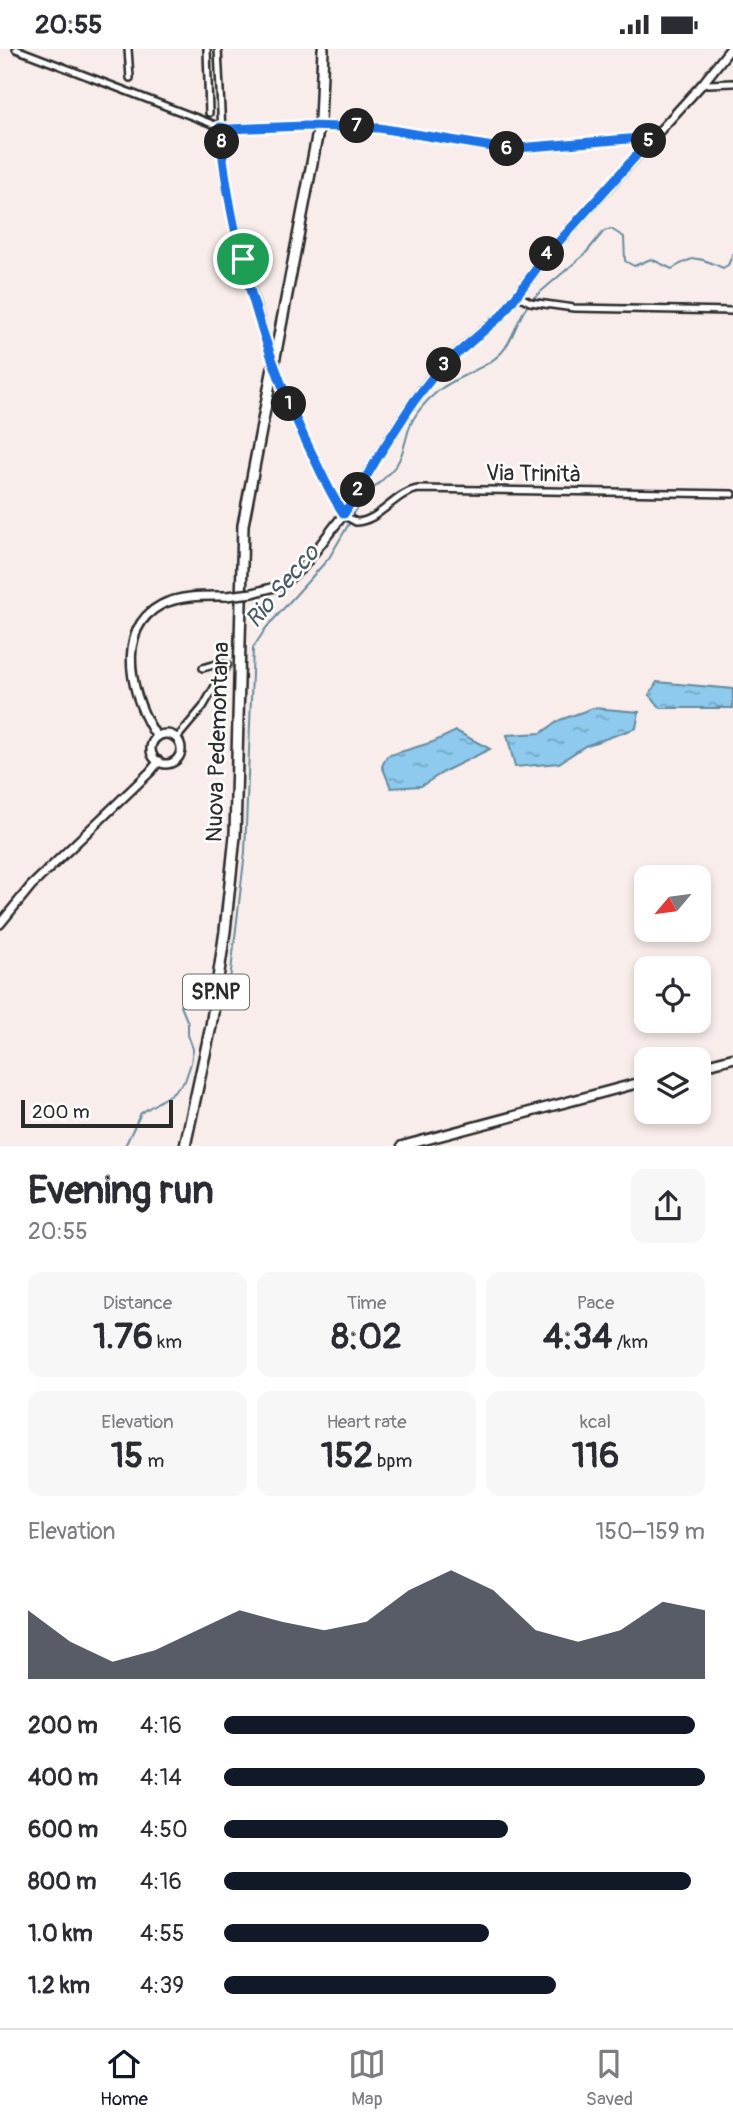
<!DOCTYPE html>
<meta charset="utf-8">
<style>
:root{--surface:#fff;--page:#f7f7f7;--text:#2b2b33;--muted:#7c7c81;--line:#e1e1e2;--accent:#111827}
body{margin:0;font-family:Pangolin,sans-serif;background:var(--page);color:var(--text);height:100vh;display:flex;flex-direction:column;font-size:26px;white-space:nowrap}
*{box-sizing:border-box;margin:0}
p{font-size:23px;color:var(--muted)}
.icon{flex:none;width:38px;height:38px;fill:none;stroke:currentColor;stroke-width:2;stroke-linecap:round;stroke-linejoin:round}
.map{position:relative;height:1097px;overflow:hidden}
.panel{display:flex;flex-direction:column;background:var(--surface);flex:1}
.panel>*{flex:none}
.needle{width:46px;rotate:241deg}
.tools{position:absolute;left:634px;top:816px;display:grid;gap:14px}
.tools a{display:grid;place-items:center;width:77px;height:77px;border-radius:14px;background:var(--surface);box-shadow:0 4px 10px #0003;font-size:35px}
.scale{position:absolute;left:21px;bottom:18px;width:152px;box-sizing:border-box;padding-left:7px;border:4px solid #2b2b2b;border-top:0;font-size:19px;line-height:24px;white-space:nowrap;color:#2b2b2b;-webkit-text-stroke:5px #fff;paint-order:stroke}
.pin{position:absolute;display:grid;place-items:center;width:60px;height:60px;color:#fff;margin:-30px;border:4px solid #fff;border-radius:50%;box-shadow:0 2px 7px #0007}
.km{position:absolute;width:35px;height:35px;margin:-18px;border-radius:50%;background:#222;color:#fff;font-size:19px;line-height:35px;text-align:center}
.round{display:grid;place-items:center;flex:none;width:74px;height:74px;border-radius:14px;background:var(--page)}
.summary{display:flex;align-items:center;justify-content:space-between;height:119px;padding:0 28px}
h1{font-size:38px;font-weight:800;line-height:52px}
.stats{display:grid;grid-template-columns:repeat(3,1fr);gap:10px;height:119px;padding:7px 28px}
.stats div{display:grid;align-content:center;border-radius:14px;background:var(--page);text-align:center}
.stats b{font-size:35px;font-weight:800}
.stats small{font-size:19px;font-weight:400}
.stats p{font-size:19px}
.chart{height:196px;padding:14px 28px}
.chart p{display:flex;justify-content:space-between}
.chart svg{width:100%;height:126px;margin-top:7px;fill:var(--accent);opacity:.7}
ul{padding:0 28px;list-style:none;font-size:23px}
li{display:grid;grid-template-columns:112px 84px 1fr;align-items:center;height:52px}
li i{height:18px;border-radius:9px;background:var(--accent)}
.status{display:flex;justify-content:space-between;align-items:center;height:49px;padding:0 35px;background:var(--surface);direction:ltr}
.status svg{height:19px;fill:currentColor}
.tab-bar{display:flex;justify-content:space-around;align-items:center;height:98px;border-top:2px solid var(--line);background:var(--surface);font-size:19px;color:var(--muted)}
.tab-bar a{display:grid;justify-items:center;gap:4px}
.tab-bar .active{color:var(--accent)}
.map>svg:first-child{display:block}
</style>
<div class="status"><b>20:55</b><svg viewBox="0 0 49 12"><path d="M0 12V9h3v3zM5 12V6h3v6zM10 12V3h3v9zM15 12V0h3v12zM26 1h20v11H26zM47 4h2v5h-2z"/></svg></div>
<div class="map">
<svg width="733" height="1097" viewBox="0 0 733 1097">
<defs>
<pattern id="water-ripples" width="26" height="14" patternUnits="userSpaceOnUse" patternTransform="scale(1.75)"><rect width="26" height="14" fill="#8dcaed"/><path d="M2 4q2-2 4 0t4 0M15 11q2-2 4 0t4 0" fill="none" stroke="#73a4c0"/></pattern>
</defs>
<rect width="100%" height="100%" fill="#f8edea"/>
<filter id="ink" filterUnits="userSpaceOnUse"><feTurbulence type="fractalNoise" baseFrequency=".0143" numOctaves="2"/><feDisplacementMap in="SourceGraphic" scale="14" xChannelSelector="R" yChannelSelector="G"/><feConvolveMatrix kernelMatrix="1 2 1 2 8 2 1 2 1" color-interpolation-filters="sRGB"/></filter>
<g filter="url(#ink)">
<g fill="url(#water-ripples)" stroke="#668a9f" stroke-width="2">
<path d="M657,633L733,640V659H661L649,646Z"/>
<path d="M593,659L639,663L636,679L585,697L559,714L515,718L507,686L541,684L560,671Z"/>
<path d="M456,682L490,700L447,721L421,737L391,739L382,717L387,707L433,693Z"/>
</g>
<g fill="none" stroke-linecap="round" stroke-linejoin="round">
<g stroke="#668a9f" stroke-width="2">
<path d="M531,251L585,205L604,182L611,180L624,188L625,212L634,217L651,210L672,220C696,205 697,208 723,219L728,216L733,205"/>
<path d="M352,467C361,446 383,434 397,415C404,403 405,392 409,380C413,366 427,351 438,342C458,326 485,321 502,303C514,289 517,270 528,256"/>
<path d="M222,935L230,931L245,803L253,599L266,579L329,509L350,473"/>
<path d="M125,1097L141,1064L171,1045L185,1032L191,1014L193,1000L188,986V974L181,957L196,940L212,935"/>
</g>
<defs>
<g id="minor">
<path d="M16,0L223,79L305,77"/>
<path d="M128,0L130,29"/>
<path d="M207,0L209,64"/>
<path d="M218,0L224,125L243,210L266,290"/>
<path d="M704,33L708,35L733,34"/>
<path d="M333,77L379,79L505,101L653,88"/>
<path d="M517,246L530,253L574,259L733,262"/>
<path d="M283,338L304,388L338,457L345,467L356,473C380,472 394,444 418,440L733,445"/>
<path d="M177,689L203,658L227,616L220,614L203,619"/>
</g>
<g id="tertiary">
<path d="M253,544L282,536L303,518L344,465L381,403L414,352L437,321L502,266L545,208L704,33L730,0"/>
<circle cx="166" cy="700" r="15"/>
<path d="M157,688C132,652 113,581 161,556C181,546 205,547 226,547"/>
<path d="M0,875L31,837L150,723L159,712"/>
</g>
<g id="secondary">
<path d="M698,1018L733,1009"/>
<path d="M402,1097L646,1032"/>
</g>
<path id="primary" d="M185,1097L211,977L225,882L235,787L243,476L320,72L323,0"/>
</defs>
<use href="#minor" stroke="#2b2b2b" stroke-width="10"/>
<use href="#tertiary" stroke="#2b2b2b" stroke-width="12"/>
<use href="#secondary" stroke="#2b2b2b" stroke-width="13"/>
<use href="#primary" stroke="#2b2b2b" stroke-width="14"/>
<use href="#minor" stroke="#fff" stroke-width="5"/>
<use href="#tertiary" stroke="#fff" stroke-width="7"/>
<use href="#secondary" stroke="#fff" stroke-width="8"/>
<use href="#primary" stroke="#fff" stroke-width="9"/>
<defs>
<g id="minor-bridge">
<path d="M305,77H333"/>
<path d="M266,290L283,338"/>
</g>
<path id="tertiary-bridge" d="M226,547L253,544"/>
</defs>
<use href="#minor-bridge" stroke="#2b2b2b" stroke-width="10" stroke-linecap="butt"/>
<use href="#tertiary-bridge" stroke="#2b2b2b" stroke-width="12" stroke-linecap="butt"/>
<use href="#minor-bridge" stroke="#fff" stroke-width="5"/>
<use href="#tertiary-bridge" stroke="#fff" stroke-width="7"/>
</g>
</g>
<g fill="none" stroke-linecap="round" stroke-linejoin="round" filter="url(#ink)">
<defs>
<path id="route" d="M305,77L379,79L505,100L653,88L545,208L502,266L438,321L414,352L381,403L344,465C332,448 323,428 314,409C266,312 228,185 220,78L229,80Z"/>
</defs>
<use href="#route" stroke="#fff" stroke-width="14"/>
<use href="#route" stroke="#1a73e8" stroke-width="9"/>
</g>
<g text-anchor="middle" stroke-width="5" stroke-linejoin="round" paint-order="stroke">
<rect fill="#fff" stroke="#6b6b6b" stroke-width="2" x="183" y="925.5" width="66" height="35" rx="5"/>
<g font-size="21" font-weight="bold" fill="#2b2b2b">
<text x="216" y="950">SP.NP</text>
</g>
<g font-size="23" fill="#2b2b2b" stroke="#fff">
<text transform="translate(533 424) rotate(1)" y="8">Via Trinità</text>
<text transform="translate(217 693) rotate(-88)" y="8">Nuova Pedemontana</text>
</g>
<g font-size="24" font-style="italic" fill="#485b65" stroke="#fff">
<text transform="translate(282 537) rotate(-50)" y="8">Rio Secco</text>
</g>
</g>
</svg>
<div class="tools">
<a><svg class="needle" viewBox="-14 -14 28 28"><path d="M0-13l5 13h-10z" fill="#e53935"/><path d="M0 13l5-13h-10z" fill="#7c7c81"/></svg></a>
<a><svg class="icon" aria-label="locate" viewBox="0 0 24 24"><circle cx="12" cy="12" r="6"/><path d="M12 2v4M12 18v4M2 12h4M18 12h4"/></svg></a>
<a><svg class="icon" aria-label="layers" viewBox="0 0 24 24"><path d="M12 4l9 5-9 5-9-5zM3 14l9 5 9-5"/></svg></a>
</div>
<div class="scale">200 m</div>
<div class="pin" style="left:243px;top:210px;background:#1e9e55"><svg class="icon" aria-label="arrive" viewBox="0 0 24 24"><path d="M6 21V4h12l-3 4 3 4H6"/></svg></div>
<b class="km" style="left:289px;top:355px">1</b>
<b class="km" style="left:358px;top:441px">2</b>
<b class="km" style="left:444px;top:316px">3</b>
<b class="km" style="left:547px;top:205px">4</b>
<b class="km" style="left:649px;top:92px">5</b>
<b class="km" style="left:507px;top:100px">6</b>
<b class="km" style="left:357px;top:77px">7</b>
<b class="km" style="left:222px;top:93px">8</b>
</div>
<section class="panel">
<div class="summary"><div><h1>Evening run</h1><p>20:55</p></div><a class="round"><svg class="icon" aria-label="share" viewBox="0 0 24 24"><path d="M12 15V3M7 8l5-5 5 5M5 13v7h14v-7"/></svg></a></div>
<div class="stats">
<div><p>Distance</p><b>1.76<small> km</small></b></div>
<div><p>Time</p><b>8:02</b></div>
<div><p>Pace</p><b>4:34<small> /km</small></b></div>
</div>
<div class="stats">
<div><p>Elevation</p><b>15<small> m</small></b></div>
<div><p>Heart rate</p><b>152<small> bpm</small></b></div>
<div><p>kcal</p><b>116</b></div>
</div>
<div class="chart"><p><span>Elevation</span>150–159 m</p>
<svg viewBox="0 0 160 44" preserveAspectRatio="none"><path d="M0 44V20L10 31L20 38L30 34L40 27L50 20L60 24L70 27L80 24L90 13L100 6L110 13L120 27L130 31L140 27L150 17L160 20V44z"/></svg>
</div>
<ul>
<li><b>200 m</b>4:16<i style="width:98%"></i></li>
<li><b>400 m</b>4:14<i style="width:100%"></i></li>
<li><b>600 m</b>4:50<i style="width:59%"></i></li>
<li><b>800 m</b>4:16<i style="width:97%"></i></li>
<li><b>1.0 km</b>4:55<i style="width:55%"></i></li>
<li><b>1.2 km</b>4:39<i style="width:69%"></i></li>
</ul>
</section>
<nav class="tab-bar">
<a class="active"><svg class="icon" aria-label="home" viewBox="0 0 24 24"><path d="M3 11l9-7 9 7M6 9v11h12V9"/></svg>Home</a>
<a><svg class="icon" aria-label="map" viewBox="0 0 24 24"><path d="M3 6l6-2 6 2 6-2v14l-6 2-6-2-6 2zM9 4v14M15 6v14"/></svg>Map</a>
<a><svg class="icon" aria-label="saved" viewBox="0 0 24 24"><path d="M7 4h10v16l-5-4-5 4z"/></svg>Saved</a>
</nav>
